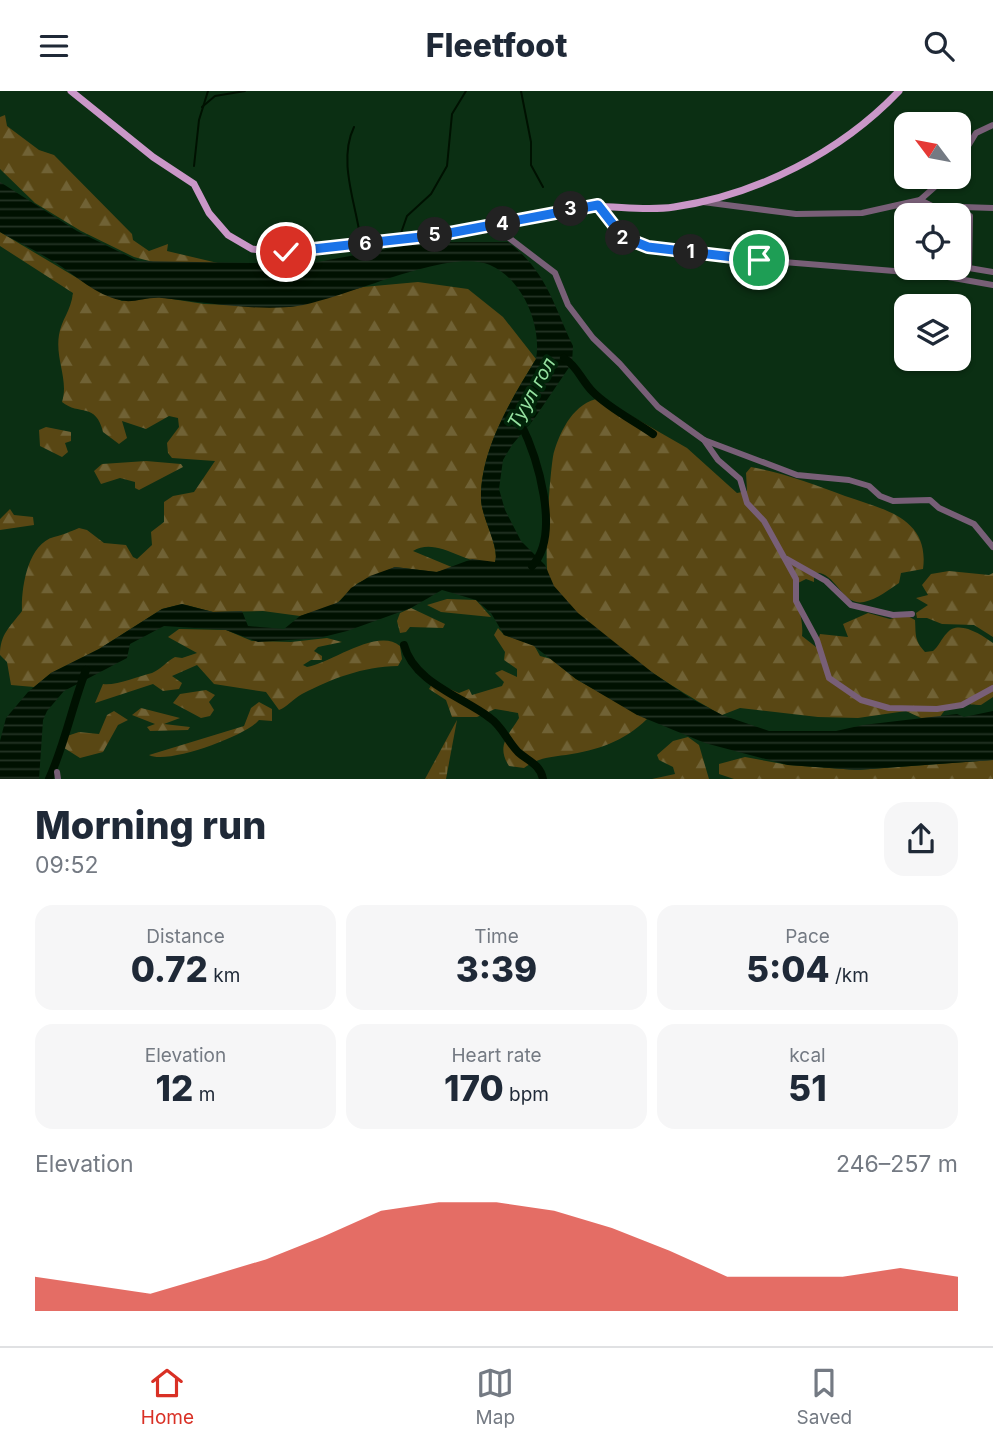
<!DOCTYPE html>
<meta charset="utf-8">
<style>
:root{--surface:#fff;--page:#f6f6f7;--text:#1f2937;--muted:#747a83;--line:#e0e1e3;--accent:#d93025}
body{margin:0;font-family:Inter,sans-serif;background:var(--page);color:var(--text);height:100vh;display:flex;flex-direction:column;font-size:26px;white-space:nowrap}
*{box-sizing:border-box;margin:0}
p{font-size:23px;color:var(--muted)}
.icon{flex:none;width:38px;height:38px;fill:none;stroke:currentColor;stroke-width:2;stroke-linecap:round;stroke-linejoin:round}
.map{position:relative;height:688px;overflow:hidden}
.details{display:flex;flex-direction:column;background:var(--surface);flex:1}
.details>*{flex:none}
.needle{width:46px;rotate:302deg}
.fabs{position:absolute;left:894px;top:21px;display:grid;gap:14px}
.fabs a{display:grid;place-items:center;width:77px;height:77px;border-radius:14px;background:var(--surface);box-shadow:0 2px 5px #0004;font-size:35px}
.pin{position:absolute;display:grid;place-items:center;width:60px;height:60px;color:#fff;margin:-30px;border:4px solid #fff;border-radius:50%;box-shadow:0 2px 7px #0007}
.km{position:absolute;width:35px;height:35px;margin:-18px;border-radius:50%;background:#222;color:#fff;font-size:19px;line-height:35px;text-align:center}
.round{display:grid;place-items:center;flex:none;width:74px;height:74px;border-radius:21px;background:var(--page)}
.head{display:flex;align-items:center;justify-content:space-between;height:119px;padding:0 35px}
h1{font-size:38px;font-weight:800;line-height:52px}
.metrics{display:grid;grid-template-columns:repeat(3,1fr);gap:10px;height:119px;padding:7px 35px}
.metrics div{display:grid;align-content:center;border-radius:18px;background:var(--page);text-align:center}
.metrics b{font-size:35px;font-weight:800}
.metrics small{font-size:19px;font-weight:400}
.metrics p{font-size:19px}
.chart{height:196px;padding:14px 35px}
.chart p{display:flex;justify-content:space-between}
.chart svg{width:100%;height:126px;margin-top:7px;fill:var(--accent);opacity:.7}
header{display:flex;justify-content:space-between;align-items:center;height:91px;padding:0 35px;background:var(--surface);font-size:32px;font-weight:800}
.tab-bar{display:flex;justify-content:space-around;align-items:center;height:98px;border-top:2px solid var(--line);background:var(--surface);font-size:19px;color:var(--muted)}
.tab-bar a{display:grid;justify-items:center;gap:4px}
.tab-bar .on{color:var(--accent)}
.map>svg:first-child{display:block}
</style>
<header><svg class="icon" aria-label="menu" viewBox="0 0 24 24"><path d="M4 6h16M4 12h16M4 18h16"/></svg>Fleetfoot<svg class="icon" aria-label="search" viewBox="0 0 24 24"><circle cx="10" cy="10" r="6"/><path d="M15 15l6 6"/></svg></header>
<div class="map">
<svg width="993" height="688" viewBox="0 0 993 688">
<defs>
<pattern id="forest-firs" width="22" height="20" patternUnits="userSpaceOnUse" patternTransform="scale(1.75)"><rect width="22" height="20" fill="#594714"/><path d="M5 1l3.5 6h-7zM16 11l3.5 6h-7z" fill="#706235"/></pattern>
<pattern id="wetland-marsh" width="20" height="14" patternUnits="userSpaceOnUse" patternTransform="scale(1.75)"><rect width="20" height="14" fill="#594714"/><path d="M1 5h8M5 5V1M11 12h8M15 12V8" fill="none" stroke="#706235"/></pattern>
<pattern id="water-rules" width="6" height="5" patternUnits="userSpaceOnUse" patternTransform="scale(1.75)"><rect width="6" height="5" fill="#001101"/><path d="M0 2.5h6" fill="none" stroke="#243425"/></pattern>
</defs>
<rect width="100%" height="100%" fill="#0b2f13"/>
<g fill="url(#forest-firs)">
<path d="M5,24L7,35L39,59L54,64L132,143L133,149L149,160L168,153L167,160L222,173L157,172L134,166L81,140L35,112L0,78V26Z"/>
<path d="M0,141L99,200L122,210L159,206L204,213L289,216L363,196L418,191L468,198L503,226L536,268C511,309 480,359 481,409C482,427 500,457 495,471C470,478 438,444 413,460L454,477L436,481L395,476L358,492L335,514L300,525L263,520L213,521L182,513L162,518L99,558L51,582L34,596L11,594L7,571L0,564C0,543 10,536 22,520C21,499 27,453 54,446C65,443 69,441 79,437L87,439L104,452L126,454L133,466L137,468L152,454L151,441L164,431V411L173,405L194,401L215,370L172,367L168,362L167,352L179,336L178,327L169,325L146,338L122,330L127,347L119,353L103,341C96,311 79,325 62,311C69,289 55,268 59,244C61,229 71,220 73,202L0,155Z"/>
<path d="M600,307L687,357L737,402L747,400L746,382L751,376C784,382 813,393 845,405C882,418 930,426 923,478L901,482L899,492C888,499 878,508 864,511C841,516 836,479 814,482V491L806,488L794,494C796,511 804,528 802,545L816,556L820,543L848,546L843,533L868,522L890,528L906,524L915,529C916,544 914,549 925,561L933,560C939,555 941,548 947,542C958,528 982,544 993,552V606L981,614C961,615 955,604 940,626L921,627L906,620L858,627L818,626L740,617L722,624C678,600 565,530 548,484C544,472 550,375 554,361C561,338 574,312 600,307Z"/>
<path d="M46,336L71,341V350L65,352L68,361L62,366L40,355L39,339Z"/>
<path d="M146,370L181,373L183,376L139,399L135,397V391L120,387L101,393L94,380L102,373Z"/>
<path d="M10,418L14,424L33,426L34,434L0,439V428Z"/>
<path d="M949,480L989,484L993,482V546L974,534L942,533L927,527H917L916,522L928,514L916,507L928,504L922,494L931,483Z"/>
<path d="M447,508L476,509L491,526L441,521L427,514Z"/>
<path d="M411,517L445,533L443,537L410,536L406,541L400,542L397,530L400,522Z"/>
<path d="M498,537L504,544L534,554L540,565L551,568L576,588L647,628C623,651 598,659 566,664C550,666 537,667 524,677L509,675C496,655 508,645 519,627L518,622L495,618L477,626H452L446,609L429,598L433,591L459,602L469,598L472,604L502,595L504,591L495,582L502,579L517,586V578L504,569L505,561L494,544Z"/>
<path d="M179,538L226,539L252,550L291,551L327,547L342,551L318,556L314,560L322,565V569H311L303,574L307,576C330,573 377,536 400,555L402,568L398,575C361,576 334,587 302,603C293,608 287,616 279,619L266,601L214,593L197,574L172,585L182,592L179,598L163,600L153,593L95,612L103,593C115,595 139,585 152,582C160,579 167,570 175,566L182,567L197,562L168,546Z"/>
<path d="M206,599L215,604L209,611L214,619L210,625L201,627L173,612L180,603Z"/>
<path d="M259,611L272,618V630L259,629C246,645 167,674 149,664L244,635L251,617Z"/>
<path d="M141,617L180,627L164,633L190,636L188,639L150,640L147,636L155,633L132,624Z"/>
<path d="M114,620L128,629L118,634L103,661L80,667L61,655L64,646L79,641L99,643L107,624Z"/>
<path d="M688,646L699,654L709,688H652L675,683L673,676L659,669L657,664L673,650Z"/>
<path d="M745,666L788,674L857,679L993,669V688H734L719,683V673Z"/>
</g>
<path fill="url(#wetland-marsh)" d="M457,629L446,688H425Z"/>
<path fill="url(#water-rules)" d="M0,91L77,140L138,170L262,172L296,175L425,151H508C547,181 553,213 573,255L572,272L534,328L512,354L503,369L499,398L505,419L521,450L545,474L554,495L578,522L653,582L690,607L722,624L769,640H836L863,634L957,623L964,626L993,620V669L857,679L788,674L705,652L637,624L576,588L534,555L504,544L491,522L476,509L442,499L411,517L347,540L319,547L258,551L226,539L164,535L130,553L127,567L64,600L47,620L43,629L39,688H0V650L6,627L28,601L51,582L99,558L162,518L182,513L213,521L242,520L248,535L284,538L300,525L339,511L351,497L370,485L395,476L437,481L472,468L495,471C500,457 482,428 481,409C480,359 511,309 536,268C542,235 523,188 490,174C446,155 339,212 289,216C246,219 204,211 162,207C148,205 133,213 120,209C96,204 76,185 56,172C38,161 18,151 0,141Z"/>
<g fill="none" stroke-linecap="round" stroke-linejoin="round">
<g stroke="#001101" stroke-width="2">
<path d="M521,0L531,51V74L543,96"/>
<path d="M202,16L215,5L245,0"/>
<path d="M354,36C338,69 355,110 360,145"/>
<path d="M194,75L199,29L208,0"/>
<path d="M401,142L407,125L431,103L447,75L452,23L466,0"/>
</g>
<g stroke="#001101" stroke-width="8">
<path d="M564,267C578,276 581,289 593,301C610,318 633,329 653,343"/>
<path d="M520,331C537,365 562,443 532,475"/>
<path d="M404,554C414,592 463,606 490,627C502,635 508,651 518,661C528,670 540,673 543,688"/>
<path d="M49,688C65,653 72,615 86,579"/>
</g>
<g stroke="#785f77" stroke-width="6">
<path d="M959,70L976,42L993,34"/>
<path d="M920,109L946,86"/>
<path d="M703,111L796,123L862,122L920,109L932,115L993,117"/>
<path d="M598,114L623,146L648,156L759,169L931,183L993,194"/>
<path d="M970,125L969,177L993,181"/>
<path d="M490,136L500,140L555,182L568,214L593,247L620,273L658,316L704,349L718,369L740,388L747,412L764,430L796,488V510L817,549L829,587L861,609L889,617L937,618L962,614L993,597"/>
<path d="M704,349L797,384L849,389L869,395L880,405L893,410L930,409L939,417L974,433L993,456"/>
<path d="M787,468L826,490L851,514L893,524L912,523"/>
<path d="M57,681L58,688"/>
</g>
<path stroke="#ca97c8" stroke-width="7" d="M71,0L153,66L194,93L209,122L228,144L252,158L273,161L439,144L577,116C609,113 642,121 674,116C757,104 841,61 899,0"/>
</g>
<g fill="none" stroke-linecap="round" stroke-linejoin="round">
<defs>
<path id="route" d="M286,161L439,144L598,114L623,146L648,156L759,169"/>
</defs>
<use href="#route" stroke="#fff" stroke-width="14"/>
<use href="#route" stroke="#1a73e8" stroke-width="9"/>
</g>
<g text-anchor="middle" stroke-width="7" stroke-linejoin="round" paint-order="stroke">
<g font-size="19" font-style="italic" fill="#94e19f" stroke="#02250a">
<text transform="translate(531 302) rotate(-61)" y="7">Туул гол</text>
</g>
</g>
</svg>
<div class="fabs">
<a><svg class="needle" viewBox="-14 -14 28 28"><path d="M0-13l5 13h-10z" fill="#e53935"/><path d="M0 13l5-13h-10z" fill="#747a83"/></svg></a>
<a><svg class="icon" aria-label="locate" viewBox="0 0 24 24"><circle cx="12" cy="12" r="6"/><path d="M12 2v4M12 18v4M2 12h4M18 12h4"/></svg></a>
<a><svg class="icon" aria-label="layers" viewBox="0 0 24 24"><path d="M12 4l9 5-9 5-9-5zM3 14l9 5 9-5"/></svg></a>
</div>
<div class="pin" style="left:759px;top:169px;background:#1e9e55"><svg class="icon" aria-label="arrive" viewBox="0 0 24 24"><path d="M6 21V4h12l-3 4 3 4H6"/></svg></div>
<div class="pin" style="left:286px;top:161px;background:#d93025"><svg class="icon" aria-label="check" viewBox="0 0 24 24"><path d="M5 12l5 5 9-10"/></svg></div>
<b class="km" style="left:691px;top:161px">1</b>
<b class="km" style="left:623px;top:147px">2</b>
<b class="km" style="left:571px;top:118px">3</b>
<b class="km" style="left:503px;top:133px">4</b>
<b class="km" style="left:435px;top:144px">5</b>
<b class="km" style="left:366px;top:153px">6</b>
</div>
<section class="details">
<div class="head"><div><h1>Morning run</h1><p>09:52</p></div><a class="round"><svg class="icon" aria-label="share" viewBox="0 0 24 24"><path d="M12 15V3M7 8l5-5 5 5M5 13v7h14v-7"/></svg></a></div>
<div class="metrics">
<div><p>Distance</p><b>0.72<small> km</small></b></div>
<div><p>Time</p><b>3:39</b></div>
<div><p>Pace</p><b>5:04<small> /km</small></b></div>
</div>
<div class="metrics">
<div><p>Elevation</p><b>12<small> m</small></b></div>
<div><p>Heart rate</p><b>170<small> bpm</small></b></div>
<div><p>kcal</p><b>51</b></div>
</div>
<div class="chart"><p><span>Elevation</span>246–257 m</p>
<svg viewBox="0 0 160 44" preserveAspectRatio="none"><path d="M0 44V32L10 35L20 38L30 32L40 26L50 18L60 9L70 6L80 6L90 9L100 15L110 23L120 32L130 32L140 32L150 29L160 32V44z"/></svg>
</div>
</section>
<nav class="tab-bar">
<a class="on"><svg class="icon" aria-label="home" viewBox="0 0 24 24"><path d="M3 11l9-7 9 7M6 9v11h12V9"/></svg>Home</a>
<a><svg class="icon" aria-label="map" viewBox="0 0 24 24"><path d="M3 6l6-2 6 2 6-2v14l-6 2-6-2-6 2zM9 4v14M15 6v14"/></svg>Map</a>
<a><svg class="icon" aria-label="saved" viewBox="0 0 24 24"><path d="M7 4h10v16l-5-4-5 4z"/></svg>Saved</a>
</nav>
